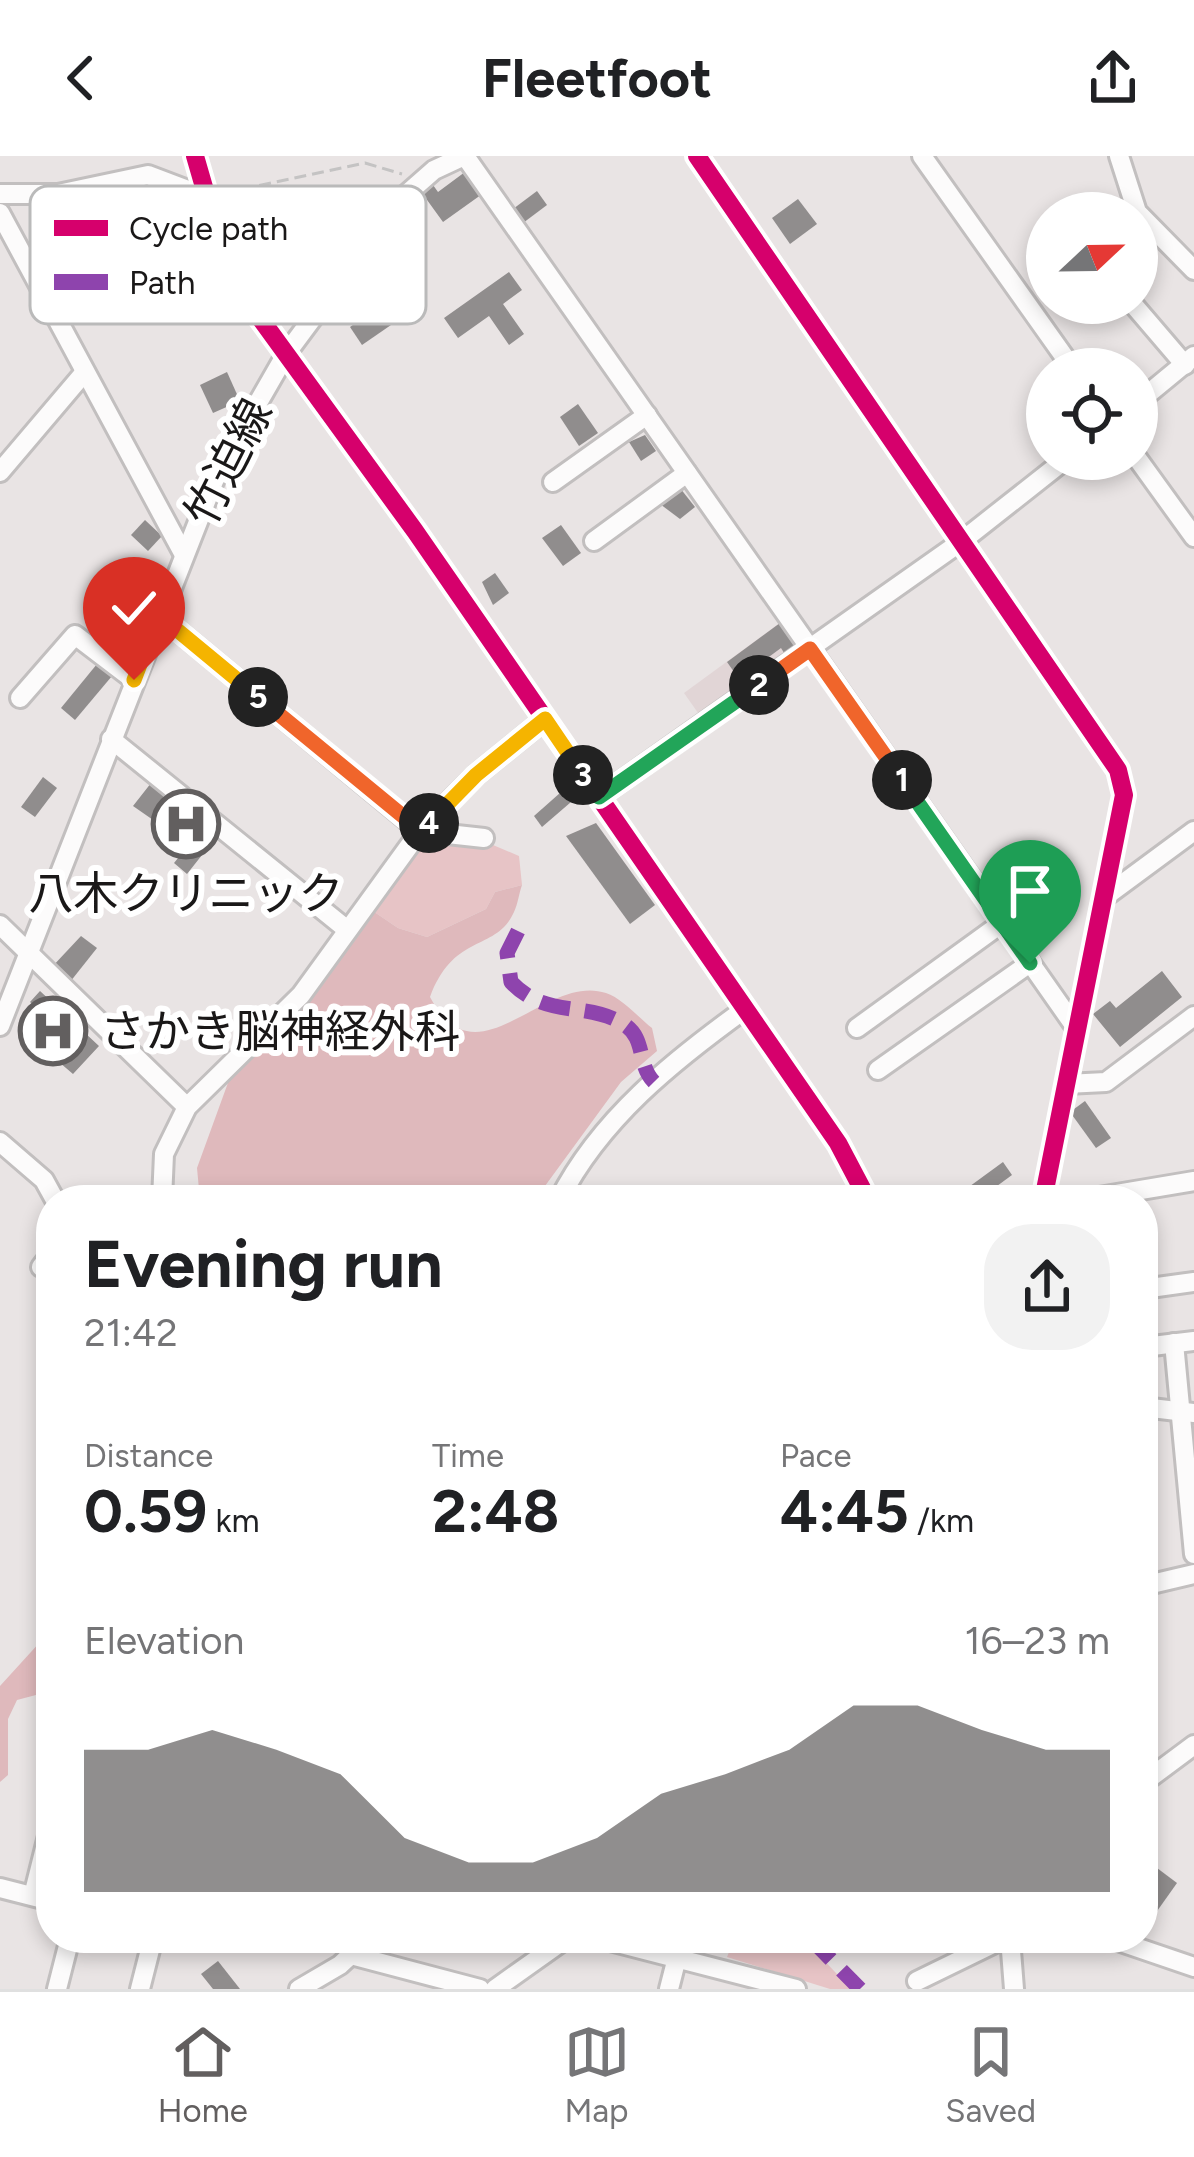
<!DOCTYPE html>
<meta charset="utf-8">
<style>
:root{--surface:#fff;--page:#f2f2f2;--text:#202124;--muted:#757577;--line:#e0e0e0;--accent:#625f5f}
body{margin:0;font-family:Figtree,"Noto Sans JP",sans-serif;background:var(--page);color:var(--text);height:100vh;display:flex;flex-direction:column;font-size:45px;white-space:nowrap}
*{box-sizing:border-box;margin:0}
p{font-size:39px;color:var(--muted)}
.icon{flex:none;width:66px;height:66px;fill:none;stroke:currentColor;stroke-width:2;stroke-linecap:round;stroke-linejoin:round}
.map{position:relative;flex:1;overflow:hidden}
.panel{position:absolute;left:36px;top:1029px;width:1122px;height:768px;display:flex;flex-direction:column;background:var(--surface);border-radius:48px;box-shadow:0 6px 18px #0003}
.panel>*{flex:none}
.needle{width:78px;rotate:68deg}
.controls{position:absolute;left:1026px;top:36px;display:grid;gap:24px}
.controls a{display:grid;place-items:center;width:132px;height:132px;border-radius:50%;background:var(--surface);box-shadow:0 6px 18px #0003;font-size:60px}
.pin{position:absolute;display:grid;place-items:center;width:102px;height:102px;color:#fff;margin:-123px -51px;border-radius:50% 50% 50% 0;rotate:-45deg;box-shadow:0 0 12px #0007}
.pin .icon{rotate:45deg}
.km{position:absolute;width:60px;height:60px;margin:-30px;border-radius:50%;background:#222;color:#fff;font-size:33px;line-height:60px;text-align:center}
.round{display:grid;place-items:center;flex:none;width:126px;height:126px;border-radius:48px;background:var(--page)}
.head{display:flex;align-items:center;justify-content:space-between;height:204px;padding:0 48px}
h1{font-size:66px;font-weight:700;line-height:90px}
.metrics{display:grid;grid-template-columns:repeat(3,1fr);gap:18px;height:204px;padding:12px 48px}
.metrics div{display:grid;align-content:center}
.metrics b{font-size:60px;font-weight:700}
.metrics small{font-size:33px;font-weight:400}
.metrics p{font-size:33px}
.chart{height:336px;padding:24px 48px}
.chart p{display:flex;justify-content:space-between}
.chart svg{width:100%;height:216px;margin-top:12px;fill:var(--accent);opacity:.7}
header{display:flex;justify-content:space-between;align-items:center;height:156px;padding:0 48px;background:var(--surface);font-size:54px;font-weight:700}
.menu{display:flex;justify-content:space-around;align-items:center;height:168px;border-top:3px solid var(--line);background:var(--surface);font-size:33px;color:var(--muted)}
.menu a{display:grid;justify-items:center;gap:6px}
.menu .current{color:var(--accent)}
.map>svg:first-child{display:block}
</style>
<header><svg class="icon" aria-label="back" viewBox="0 0 24 24"><path d="M15 5l-7 7 7 7"/></svg>Fleetfoot<svg class="icon" aria-label="share" viewBox="0 0 24 24"><path d="M12 15V3M7 8l5-5 5 5M5 13v7h14v-7"/></svg></header>
<div class="map">
<svg width="1194" height="1833" viewBox="0 0 1194 1833">
<rect width="100%" height="100%" fill="#e9e4e4"/>
<path fill="#e1d5d6" d="M781,466L800,493L703,564L684,537Z"/>
<g fill="#e7c4c6">
<path d="M419,683L486,686L519,700L522,729L495,736L486,753L427,781L398,772L367,751Z"/>
<path d="M735,1782H803L851,1833H830L727,1801Z"/>
</g>
<g fill="#dfb9bc">
<path d="M522,729C519,737 518,748 514,756C496,796 454,776 430,841C477,931 544,816 606,837C622,842 639,862 652,872L657,895L621,926L545,1030L527,1044H200L197,1012L229,924L227,917L367,751L398,772L427,781L486,753L495,736Z"/>
<path d="M51,1474V1535L17,1544L8,1563V1619L0,1626V1530Z"/>
</g>
<g fill="#908d8d">
<path d="M469,13L485,36L443,66L422,37L433,29L438,36Z"/>
<path d="M537,35L547,49L523,67L513,53Z"/>
<path d="M798,43L817,68L790,88L772,62Z"/>
<path d="M509,116L522,134L503,148L524,178L509,189L489,160L458,182L444,162Z"/>
<path d="M379,150L391,169L362,189L350,171Z"/>
<path d="M227,216L240,245L213,257L200,229Z"/>
<path d="M578,248L598,277L579,290L560,261Z"/>
<path d="M645,279L656,295L641,305L629,286Z"/>
<path d="M680,332L695,351L680,363L660,348Z"/>
<path d="M145,364L162,380L148,395L131,379Z"/>
<path d="M561,369L581,397L563,410L542,382Z"/>
<path d="M495,417L509,437L493,449L482,426Z"/>
<path d="M780,467L799,492L786,500L781,492L739,523L727,506Z"/>
<path d="M97,508L112,520L75,564L61,552Z"/>
<path d="M43,621L57,632L35,661L21,651Z"/>
<path d="M155,622L221,675L187,718L174,707L183,696L179,682L133,650Z"/>
<path d="M569,629L578,640L542,671L534,660Z"/>
<path d="M596,667L655,749L630,768L566,680Z"/>
<path d="M81,780L97,792L70,826L51,812Z"/>
<path d="M1162,815L1182,841L1120,891L1093,858L1110,845L1116,852Z"/>
<path d="M40,835L99,890L73,918L18,871L22,860L32,864L40,855L30,846Z"/>
<path d="M1085,945L1111,982L1096,992L1070,956Z"/>
<path d="M1003,1006L1012,1019L978,1044H951Z"/>
<path d="M1145,1703L1177,1727L1155,1758L1143,1749Z"/>
<path d="M218,1805L240,1833H213L201,1818Z"/>
</g>
<g fill="none" stroke-linecap="round" stroke-linejoin="round">
<defs>
<g id="minor">
<path d="M195,0L217,76L252,151L415,375L838,987L868,1044"/>
<path d="M465,0L1076,872"/>
<path d="M697,0L1118,614L1124,639L1043,1044"/>
<path d="M922,0L1073,213"/>
<path d="M1119,0L1137,56L1194,114"/>
<path d="M0,38H58L148,19L206,41"/>
<path d="M0,57L183,397"/>
<path d="M1132,147L1185,209"/>
<path d="M1137,247L1194,200"/>
<path d="M1137,302L1194,381"/>
<path d="M0,316L84,217"/>
<path d="M553,326L647,259"/>
<path d="M594,385L687,317"/>
<path d="M159,459L420,675L484,682"/>
<path d="M20,542L75,479L134,524"/>
<path d="M111,583L345,772"/>
<path d="M599,641L962,385L1066,303"/>
<path d="M1106,740L1194,675"/>
<path d="M0,769L187,951"/>
<path d="M0,870L216,320L286,198L401,43L434,14L464,0"/>
<path d="M857,872L1002,767"/>
<path d="M878,914L1030,807"/>
<path d="M1066,928L1106,926L1194,860"/>
<path d="M0,986L44,1024L55,1044"/>
<path d="M162,1044L164,998L187,951L301,839L420,675L476,619L545,563"/>
<path d="M559,1044C600,963 673,905 745,853"/>
<path d="M1081,1044L1194,1025"/>
<path d="M41,1111L51,1098"/>
<path d="M1143,1133L1194,1126"/>
<path d="M1143,1185L1144,1191L1194,1185"/>
<path d="M1174,1187L1194,1398"/>
<path d="M1143,1251L1194,1257"/>
<path d="M1143,1430L1194,1418"/>
<path d="M1143,1627L1194,1589"/>
<path d="M0,1732L51,1745"/>
<path d="M33,1740L51,1668"/>
<path d="M598,1782L796,1833"/>
<path d="M1010,1782L1014,1833"/>
<path d="M1109,1782L1194,1811"/>
<path d="M351,1799L480,1833"/>
<path d="M917,1825L993,1788L995,1782"/>
<path d="M57,1833L70,1782"/>
<path d="M140,1833L153,1782"/>
<path d="M299,1833L340,1809L369,1782"/>
<path d="M495,1833L567,1782"/>
<path d="M669,1833L682,1782"/>
</g>
</defs>
<use href="#minor" stroke="#c2bfbf" stroke-width="24"/>
<path stroke="#c4c3c3" stroke-width="3" stroke-dasharray="12 6" stroke-linecap="butt" d="M224,37L365,7L402,18"/>
<use href="#minor" stroke="#fcfbfb" stroke-width="18"/>
<g stroke="#8e44ad" stroke-width="15" stroke-dasharray="30 15" stroke-linecap="butt">
<path d="M518,775L507,797L511,826C547,864 587,844 625,869C646,883 637,909 654,926"/>
<path d="M810,1782L860,1833"/>
</g>
<defs>
<g id="cycleway">
<path d="M195,0L217,76L252,151L415,375L838,987L868,1044"/>
<path d="M697,0L1118,614L1124,639L1043,1044"/>
</g>
</defs>
<use href="#cycleway" stroke="#fff" stroke-width="26"/>
<use href="#cycleway" stroke="#d6006c" stroke-width="18"/>
</g>
<g fill="none" stroke-linecap="round" stroke-linejoin="round">
<defs>
<path id="split-1" d="M902,624L1030,807"/>
<path id="split-2" d="M759,529L810,493L902,624"/>
<path id="split-3" d="M583,619L599,641L759,529"/>
<path id="split-4" d="M429,667L476,619L545,563L583,619"/>
<path id="split-5" d="M258,541L421,675L429,667"/>
<path id="split-6" d="M134,524L159,459L258,541"/>
</defs>
<use href="#split-1" stroke="#fff" stroke-width="24"/>
<use href="#split-2" stroke="#fff" stroke-width="24"/>
<use href="#split-3" stroke="#fff" stroke-width="24"/>
<use href="#split-4" stroke="#fff" stroke-width="24"/>
<use href="#split-5" stroke="#fff" stroke-width="24"/>
<use href="#split-6" stroke="#fff" stroke-width="24"/>
<use href="#split-1" stroke="#22a559" stroke-width="15"/>
<use href="#split-2" stroke="#f0652b" stroke-width="15"/>
<use href="#split-3" stroke="#22a559" stroke-width="15"/>
<use href="#split-4" stroke="#f5b400" stroke-width="15"/>
<use href="#split-5" stroke="#f0652b" stroke-width="15"/>
<use href="#split-6" stroke="#f5b400" stroke-width="15"/>
</g>
<defs>
<symbol id="hospital-ring" viewBox="-11 -11 22 22"><circle r="9.5" fill="#fff" stroke="#625f5f" stroke-width="1.5"/><path d="M-5-5h3v3.5h4V-5h3V5h-3V1.5h-4V5h-3Z" fill="#625f5f"/></symbol>
</defs>
<g fill-rule="evenodd">
<use href="#hospital-ring" x="148" y="630" width="76" height="76"/>
<use href="#hospital-ring" x="15" y="837" width="76" height="76"/>
</g>
<g text-anchor="middle" stroke-width="12" stroke-linejoin="round" paint-order="stroke">
<g font-size="45" fill="#1a1818" stroke="#fff">
<text transform="translate(228 306) rotate(-63)" y="16">竹迫線</text>
</g>
<g font-size="45" fill="#1a1818" stroke="#fff">
<text x="186" y="753">八木クリニック</text>
<text x="100" y="891" text-anchor="start">さかき脳神経外科</text>
</g>
</g>
<rect x="30" y="30" width="396" height="138" rx="18" fill="#fff" stroke="#bababa" stroke-width="3"/>
<rect x="54" y="64" width="54" height="16" fill="#d6006c"/>
<rect x="54" y="118" width="54" height="16" fill="#8e44ad"/>
<g font-size="33" fill="#1a1818">
<text x="129" y="84">Cycle path</text>
<text x="129" y="138">Path</text>
</g>
</svg>
<div class="controls">
<a><svg class="needle" viewBox="-14 -14 28 28"><path d="M0-13l5 13h-10z" fill="#e53935"/><path d="M0 13l5-13h-10z" fill="#757577"/></svg></a>
<a><svg class="icon" aria-label="locate" viewBox="0 0 24 24"><circle cx="12" cy="12" r="6"/><path d="M12 2v4M12 18v4M2 12h4M18 12h4"/></svg></a>
</div>
<div class="pin" style="left:1030px;top:807px;background:#1e9e55"><svg class="icon" aria-label="arrive" viewBox="0 0 24 24"><path d="M6 21V4h12l-3 4 3 4H6"/></svg></div>
<div class="pin" style="left:134px;top:524px;background:#d93025"><svg class="icon" aria-label="check" viewBox="0 0 24 24"><path d="M5 12l5 5 9-10"/></svg></div>
<b class="km" style="left:902px;top:624px">1</b>
<b class="km" style="left:759px;top:529px">2</b>
<b class="km" style="left:583px;top:619px">3</b>
<b class="km" style="left:429px;top:667px">4</b>
<b class="km" style="left:258px;top:541px">5</b>
<section class="panel">
<div class="head"><div><h1>Evening run</h1><p>21:42</p></div><a class="round"><svg class="icon" aria-label="share" viewBox="0 0 24 24"><path d="M12 15V3M7 8l5-5 5 5M5 13v7h14v-7"/></svg></a></div>
<div class="metrics">
<div><p>Distance</p><b>0.59<small> km</small></b></div>
<div><p>Time</p><b>2:48</b></div>
<div><p>Pace</p><b>4:45<small> /km</small></b></div>
</div>
<div class="chart"><p><span>Elevation</span>16–23 m</p>
<svg viewBox="0 0 160 44" preserveAspectRatio="none"><path d="M0 44V15L10 15L20 11L30 15L40 20L50 33L60 38L70 38L80 33L90 24L100 20L110 15L120 6L130 6L140 11L150 15L160 15V44z"/></svg>
</div>
</section>
</div>
<nav class="menu">
<a class="current"><svg class="icon" aria-label="home" viewBox="0 0 24 24"><path d="M3 11l9-7 9 7M6 9v11h12V9"/></svg>Home</a>
<a><svg class="icon" aria-label="map" viewBox="0 0 24 24"><path d="M3 6l6-2 6 2 6-2v14l-6 2-6-2-6 2zM9 4v14M15 6v14"/></svg>Map</a>
<a><svg class="icon" aria-label="saved" viewBox="0 0 24 24"><path d="M7 4h10v16l-5-4-5 4z"/></svg>Saved</a>
</nav>
